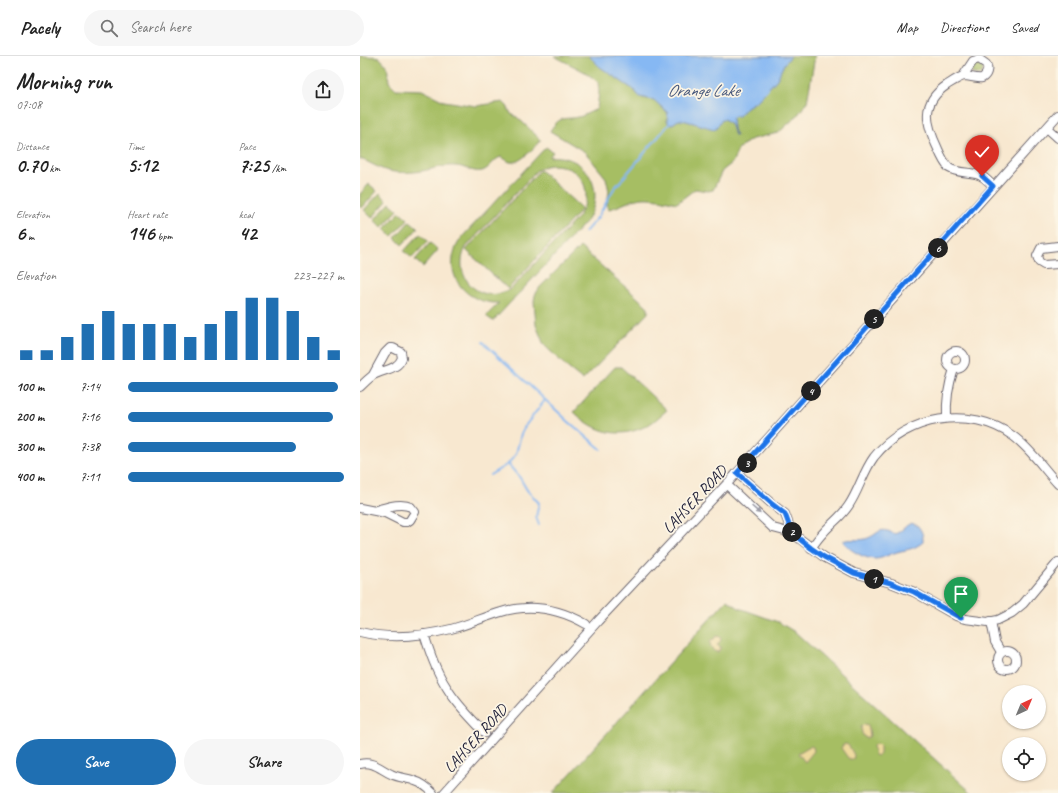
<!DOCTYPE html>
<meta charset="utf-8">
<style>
:root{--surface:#fff;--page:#f6f6f6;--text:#222;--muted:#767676;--line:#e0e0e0;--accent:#1f6fb2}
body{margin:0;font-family:Caveat,sans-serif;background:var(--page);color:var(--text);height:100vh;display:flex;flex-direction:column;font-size:15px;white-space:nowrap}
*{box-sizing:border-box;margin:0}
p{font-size:13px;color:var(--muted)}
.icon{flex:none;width:22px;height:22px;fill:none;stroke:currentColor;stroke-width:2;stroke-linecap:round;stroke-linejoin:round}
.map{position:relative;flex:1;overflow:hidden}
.side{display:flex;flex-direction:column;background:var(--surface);width:360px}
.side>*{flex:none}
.needle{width:26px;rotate:44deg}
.tools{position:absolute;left:642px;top:629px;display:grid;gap:8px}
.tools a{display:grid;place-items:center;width:44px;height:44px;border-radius:50%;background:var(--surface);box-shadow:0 1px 3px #0004;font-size:20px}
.pin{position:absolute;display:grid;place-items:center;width:34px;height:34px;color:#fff;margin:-41px -17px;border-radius:50% 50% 50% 0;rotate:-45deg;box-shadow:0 0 4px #0007}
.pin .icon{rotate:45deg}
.km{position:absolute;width:20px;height:20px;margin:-10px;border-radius:50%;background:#222;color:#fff;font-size:11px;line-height:20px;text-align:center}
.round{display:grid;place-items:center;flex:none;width:42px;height:42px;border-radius:21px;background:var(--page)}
.head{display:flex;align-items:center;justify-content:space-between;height:68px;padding:0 16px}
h1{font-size:22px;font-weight:800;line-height:30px}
.stats{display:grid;grid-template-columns:repeat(3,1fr);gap:6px;height:68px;padding:4px 16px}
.stats div{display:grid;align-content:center}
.stats b{font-size:20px;font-weight:800}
.stats small{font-size:11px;font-weight:400}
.stats p{font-size:11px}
.chart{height:112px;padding:8px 16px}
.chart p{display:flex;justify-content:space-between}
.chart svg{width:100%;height:72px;margin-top:4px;stroke:var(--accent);stroke-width:6}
.cta{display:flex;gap:8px;margin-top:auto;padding:8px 16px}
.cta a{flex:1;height:46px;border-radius:24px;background:var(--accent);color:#fff;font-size:16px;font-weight:800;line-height:46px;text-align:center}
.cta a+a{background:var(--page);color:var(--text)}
ul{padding:0 16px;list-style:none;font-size:13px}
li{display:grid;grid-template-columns:64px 48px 1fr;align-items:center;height:30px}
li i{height:10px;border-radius:5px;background:var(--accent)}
header{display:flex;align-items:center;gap:24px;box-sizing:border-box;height:56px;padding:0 20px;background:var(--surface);border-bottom:1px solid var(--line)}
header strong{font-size:19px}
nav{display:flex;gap:22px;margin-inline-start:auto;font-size:14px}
.search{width:280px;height:36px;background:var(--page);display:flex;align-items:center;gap:10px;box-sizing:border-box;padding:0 14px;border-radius:22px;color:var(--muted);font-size:15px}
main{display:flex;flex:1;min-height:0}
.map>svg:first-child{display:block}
</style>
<header>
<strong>Pacely</strong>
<div class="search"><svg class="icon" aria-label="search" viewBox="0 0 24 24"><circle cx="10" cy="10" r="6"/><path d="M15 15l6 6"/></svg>Search here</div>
<nav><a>Map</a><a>Directions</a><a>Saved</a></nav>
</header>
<main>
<section class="side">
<div class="head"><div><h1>Morning run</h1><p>07:08</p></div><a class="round"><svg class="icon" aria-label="share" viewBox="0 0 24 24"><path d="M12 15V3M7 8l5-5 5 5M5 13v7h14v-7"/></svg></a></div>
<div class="stats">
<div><p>Distance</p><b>0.70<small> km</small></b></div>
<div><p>Time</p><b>5:12</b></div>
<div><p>Pace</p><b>7:25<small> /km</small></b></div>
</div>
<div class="stats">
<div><p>Elevation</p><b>6<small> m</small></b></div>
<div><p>Heart rate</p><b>146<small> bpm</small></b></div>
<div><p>kcal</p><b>42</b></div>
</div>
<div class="chart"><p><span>Elevation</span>223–227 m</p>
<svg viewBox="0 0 160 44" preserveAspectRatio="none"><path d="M5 44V38M15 44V38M25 44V30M35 44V22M45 44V14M55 44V22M65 44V22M75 44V22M85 44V30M95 44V22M105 44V14M115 44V6M125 44V6M135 44V14M145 44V30M155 44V38"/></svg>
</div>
<ul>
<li><b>100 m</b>7:14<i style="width:97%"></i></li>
<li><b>200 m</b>7:16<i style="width:95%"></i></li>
<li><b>300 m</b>7:38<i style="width:78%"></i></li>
<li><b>400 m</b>7:11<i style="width:100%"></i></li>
</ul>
<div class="cta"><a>Save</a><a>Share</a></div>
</section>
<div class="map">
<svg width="698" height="737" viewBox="0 0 698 737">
<rect width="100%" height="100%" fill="#fcf5e5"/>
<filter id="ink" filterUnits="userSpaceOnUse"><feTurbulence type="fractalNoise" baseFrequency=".025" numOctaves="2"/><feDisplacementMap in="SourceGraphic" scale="8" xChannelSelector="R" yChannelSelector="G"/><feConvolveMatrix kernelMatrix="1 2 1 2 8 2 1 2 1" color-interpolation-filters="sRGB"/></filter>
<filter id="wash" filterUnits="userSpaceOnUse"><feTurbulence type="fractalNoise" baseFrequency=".012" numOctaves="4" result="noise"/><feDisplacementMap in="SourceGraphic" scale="16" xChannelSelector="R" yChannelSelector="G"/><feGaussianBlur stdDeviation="0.9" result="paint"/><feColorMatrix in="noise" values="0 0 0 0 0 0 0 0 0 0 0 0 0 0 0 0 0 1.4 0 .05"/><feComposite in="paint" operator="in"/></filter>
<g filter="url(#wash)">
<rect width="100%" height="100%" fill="#f8e8d0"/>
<g fill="#a6be64" stroke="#647050" fill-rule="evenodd">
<path d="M0,0L19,1L27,10L29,26L36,33L62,34L84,45L116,50L143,46L147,50L151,58L157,61L180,83V85C173,92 161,108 150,106C147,105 144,102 141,101C133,103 130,113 122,115C112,117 105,110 95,110C84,109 73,113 62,115C49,117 32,118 20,112C13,109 7,105 0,103Z"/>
<path d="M194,0H229L240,11L274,34L278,39L283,42L294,44L308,57L307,66L313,68L318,64H323L337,68L350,71H356L362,64L364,63L370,67L373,76L376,80L373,74L372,62L382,57L387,51L398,44L417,23L424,8L431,0H455L447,46L437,60L418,77L392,83L379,92L372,107L362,115L353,134L348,135L335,133L317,147C304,144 287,139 273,144C265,147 258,151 249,153L247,148L249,135L246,122L225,96L190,75C201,57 207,65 222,60C227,58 232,55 237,53L239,36L238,26L225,16Z"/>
<path d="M618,7L623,11C623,14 623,17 620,19L611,17L613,10Z"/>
<path d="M186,91L193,96L189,101C227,97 248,136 226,166L133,265L126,260L139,247C101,248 78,211 103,180ZM192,109C222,109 236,137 218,161L152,232C123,252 90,222 106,191L176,115L185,110Z"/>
<path d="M180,114L222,153L148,233L106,194Z"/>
<path d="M9,128L17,135L2,152L0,151V138Z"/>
<path d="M20,137L27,145L12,162L4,154Z"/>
<path d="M30,147L38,154L22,171L14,164Z"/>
<path d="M40,156L48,163L32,180L24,173Z"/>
<path d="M50,165L58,172L42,189L35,182Z"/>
<path d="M60,178L68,185L52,202L44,195Z"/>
<path d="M70,187L78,194L63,211L55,204Z"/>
<path d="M220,191L288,251V257L223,324L208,312L184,289L176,269L174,245L175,239L180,231Z"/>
<path d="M255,311H261L307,354C301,359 295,365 288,369C260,384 236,377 214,356Z"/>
<path d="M367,544L379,552L418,566L435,576L612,737H193Z"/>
</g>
<g fill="#eeda9e" stroke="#887e6c">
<path d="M356,580L360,581C362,585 359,586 357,589L361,591L358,596C352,596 349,590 351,584L354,583Z"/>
<path d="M504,668L508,669L510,680L507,682L504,681L502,677L501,671Z"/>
<path d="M486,688L489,690L494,699L493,704H492L488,702L481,692L483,689Z"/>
<path d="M515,688H518L520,690V698L518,700L515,699L513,690Z"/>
<path d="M450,690L453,691L454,695L445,706L438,697Z"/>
</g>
<g fill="#86b8f3" stroke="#546d97">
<path d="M229,0H431L424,8L417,23L398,44L387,51L379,60H375L372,62L373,74L376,80L373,76L370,67L364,63L362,64L355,73C348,72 324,63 319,64C316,65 314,67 311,69L309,68L307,64L308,57L294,44L280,41L274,34L240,11Z"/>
<path d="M551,467L557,469C562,475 563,478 563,486C552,495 545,493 534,497C527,499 522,503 515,503C505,503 488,494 483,485C490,482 498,485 505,483C520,479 517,469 535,478C542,476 544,470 551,467Z"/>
</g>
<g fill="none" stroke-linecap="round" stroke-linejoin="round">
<g stroke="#86b8f3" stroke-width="2">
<path d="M225,176L238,161L253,134L309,68"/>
<path d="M123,286L209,366L241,393"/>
<path d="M148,408L160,422L167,434L179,447L176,461L179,469"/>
<path d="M130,419L148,408L156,398L161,378L165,370L185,344"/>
</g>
</g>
</g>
<g filter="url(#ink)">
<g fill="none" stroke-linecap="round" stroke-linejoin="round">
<defs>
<g id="minor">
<path d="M603,20L613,5L619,3L626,8C629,13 627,19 622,22C616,23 610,20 604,20C599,21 592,26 587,29C560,47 566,68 578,93C581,100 584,107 589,112C598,118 609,115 619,119C625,121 629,126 633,130"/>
<path d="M687,72L698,82"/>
<path d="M698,190L681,192L677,200L679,206L684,209L698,208"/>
<circle cx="596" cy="304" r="9"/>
<path d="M0,331C4,327 8,323 12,320C22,313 37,315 42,302L41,296L33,292H30L25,297L13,319"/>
<path d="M587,362C586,345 588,330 594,313"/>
<path d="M377,417L412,448L425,458L432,477L464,501L494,517L531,527L554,536L596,560L605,563L628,566L638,564L652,557L663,548L698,506"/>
<path d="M367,429L413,472L432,477"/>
<path d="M0,452L25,457L43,466H47L50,464L55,456L51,451C41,446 27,451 16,454"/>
<path d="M451,492C455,487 459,481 464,476C472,467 482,460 489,449C499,434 503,416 514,401C546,360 610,349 653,380C671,393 683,412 698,428"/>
<path d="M631,565L635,586L641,596"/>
<path d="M0,576C29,583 63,580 91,573C107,569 122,562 138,557C168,547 198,552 226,568"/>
<path d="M64,578C70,597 76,615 87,632C97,649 112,663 125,677"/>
<circle cx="647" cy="604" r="9"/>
<path d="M0,708C14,705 20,713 31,718C39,722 48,722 55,725C62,727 68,732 73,737"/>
<path d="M84,737L238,565L377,417L698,59"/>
</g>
</defs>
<use href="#minor" stroke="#6d676f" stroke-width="10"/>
<use href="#minor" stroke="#fff" stroke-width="8"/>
</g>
<defs><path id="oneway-solid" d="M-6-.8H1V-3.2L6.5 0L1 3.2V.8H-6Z"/></defs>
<use fill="#9c9ca7" href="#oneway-solid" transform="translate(396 454) rotate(42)"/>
</g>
<g fill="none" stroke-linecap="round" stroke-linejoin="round" filter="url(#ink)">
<defs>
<path id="route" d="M601,562L554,536L531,527L494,517L464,501L451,492L432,477L425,458L412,448L377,417L633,130L622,120"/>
</defs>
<use href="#route" stroke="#fff" stroke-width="8"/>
<use href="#route" stroke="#1a73e8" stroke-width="5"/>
</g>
<g text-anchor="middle" stroke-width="3.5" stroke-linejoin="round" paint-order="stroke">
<g font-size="16" fill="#22223b" stroke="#fcf5e5">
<text transform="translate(334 443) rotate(-47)" y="6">LAHSER ROAD</text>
<text transform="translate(115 682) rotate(-48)" y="6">LAHSER ROAD</text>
</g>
<g font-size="17" font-style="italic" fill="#45567b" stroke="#fcf5e5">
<text x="343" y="40">Orange Lake</text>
</g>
</g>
</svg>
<div class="tools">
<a><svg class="needle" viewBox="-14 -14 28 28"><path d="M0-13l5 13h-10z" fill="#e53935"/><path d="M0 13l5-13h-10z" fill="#767676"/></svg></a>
<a><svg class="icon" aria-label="locate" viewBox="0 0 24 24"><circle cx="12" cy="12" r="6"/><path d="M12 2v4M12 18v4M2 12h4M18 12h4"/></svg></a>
</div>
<div class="pin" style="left:601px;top:562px;background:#1e9e55"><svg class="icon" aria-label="arrive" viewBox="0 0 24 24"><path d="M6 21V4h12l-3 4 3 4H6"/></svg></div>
<div class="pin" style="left:622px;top:120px;background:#d93025"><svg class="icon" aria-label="check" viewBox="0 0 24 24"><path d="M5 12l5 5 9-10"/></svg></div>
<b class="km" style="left:514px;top:523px">1</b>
<b class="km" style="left:432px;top:476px">2</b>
<b class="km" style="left:387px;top:407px">3</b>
<b class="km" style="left:451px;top:335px">4</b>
<b class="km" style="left:514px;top:263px">5</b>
<b class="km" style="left:578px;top:192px">6</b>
</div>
</main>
